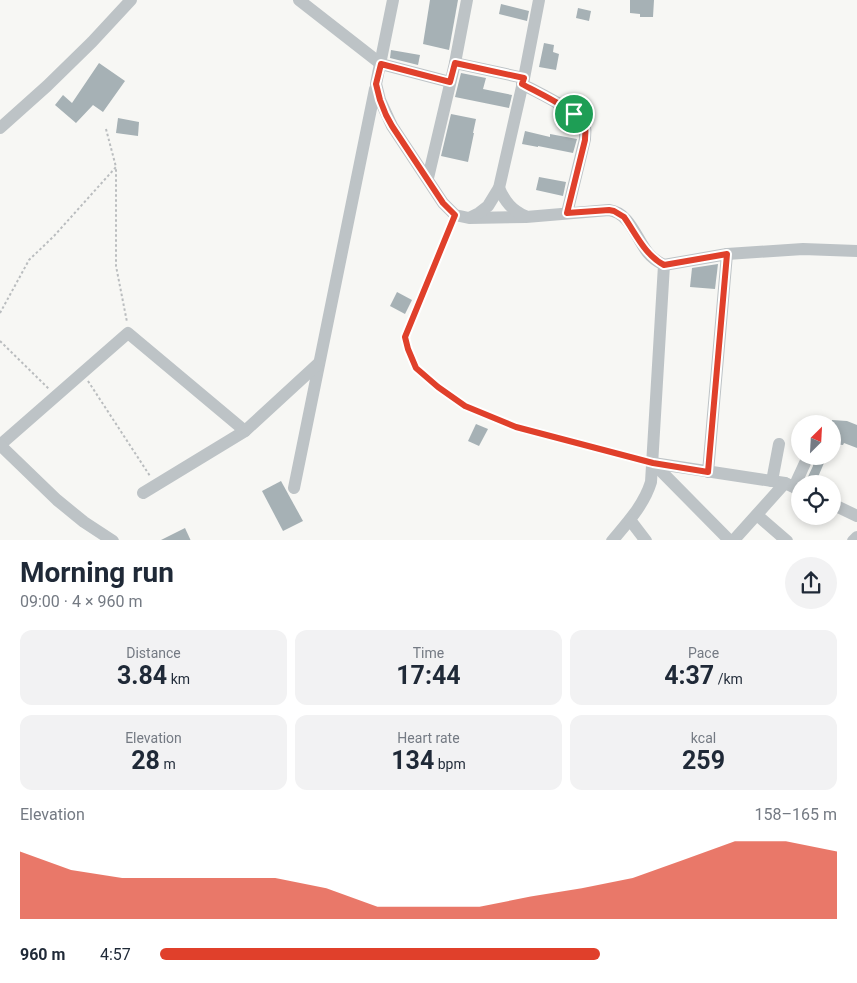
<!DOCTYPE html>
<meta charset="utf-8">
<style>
:root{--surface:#fff;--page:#f2f2f3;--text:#1f2937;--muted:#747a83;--accent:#e0402b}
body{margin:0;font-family:Roboto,sans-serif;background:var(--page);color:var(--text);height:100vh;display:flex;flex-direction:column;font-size:19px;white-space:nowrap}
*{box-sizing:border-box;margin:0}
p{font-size:16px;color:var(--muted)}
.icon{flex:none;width:28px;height:28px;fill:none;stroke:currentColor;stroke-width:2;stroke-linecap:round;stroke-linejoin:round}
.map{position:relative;height:540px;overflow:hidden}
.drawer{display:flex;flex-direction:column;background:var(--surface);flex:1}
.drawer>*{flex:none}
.needle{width:32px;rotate:24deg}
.fabs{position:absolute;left:791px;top:415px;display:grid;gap:10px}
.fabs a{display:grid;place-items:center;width:50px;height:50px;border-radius:50%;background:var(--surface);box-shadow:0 2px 8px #0003;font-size:25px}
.pin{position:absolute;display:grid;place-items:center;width:42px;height:42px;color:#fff;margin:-21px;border:2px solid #fff;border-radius:50%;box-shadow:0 1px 5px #0007}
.round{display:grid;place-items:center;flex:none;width:52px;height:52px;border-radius:26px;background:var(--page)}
.overview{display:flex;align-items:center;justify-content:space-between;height:85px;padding:0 20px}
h1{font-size:28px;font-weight:700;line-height:38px}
.metrics{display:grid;grid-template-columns:repeat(3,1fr);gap:8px;height:85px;padding:5px 20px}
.metrics div{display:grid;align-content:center;border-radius:12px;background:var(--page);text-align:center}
.metrics b{font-size:25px;font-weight:700}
.metrics small{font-size:14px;font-weight:400}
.metrics p{font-size:14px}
.chart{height:140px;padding:10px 20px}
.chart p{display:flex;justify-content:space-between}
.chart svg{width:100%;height:90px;margin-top:5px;fill:var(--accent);opacity:.7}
ul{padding:0 20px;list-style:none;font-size:16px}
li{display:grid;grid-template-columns:80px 60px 1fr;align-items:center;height:38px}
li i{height:12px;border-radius:6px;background:var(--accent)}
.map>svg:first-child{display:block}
</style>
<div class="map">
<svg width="857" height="541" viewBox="0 0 857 541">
<rect width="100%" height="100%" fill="#f7f7f4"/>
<g fill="#a6b1b5">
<path d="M430,0H458L449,50L423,44Z"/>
<path d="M630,0H654L653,17H640V14L630,13Z"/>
<path d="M501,4L529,11L527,21L499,14Z"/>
<path d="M578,8L591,11L589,21L576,18Z"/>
<path d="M544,43L554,45L553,52L559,54L556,70L539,67Z"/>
<path d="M391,50L420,55L418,65L390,58Z"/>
<path d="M99,63L125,81L103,112L93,105L76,123L55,105L63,95L72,103Z"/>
<path d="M461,73L486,78L483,89L512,95L509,108L455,97Z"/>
<path d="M451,114L476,119L473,133H474L468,162L441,156Z"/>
<path d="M118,118L139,122L138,136L116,133Z"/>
<path d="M525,131L550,137V134L577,139L573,153L538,146V147L522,144Z"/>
<path d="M539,177L566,182L563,196L536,190Z"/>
<path d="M718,264L715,289L690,287L692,268Z"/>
<path d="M397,292L412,300L405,314L390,306Z"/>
<path d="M832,420L847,421L857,425V448L844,443L843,445L832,444Z"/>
<path d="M476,424L488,429L479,446L468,441Z"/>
<path d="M809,456H827L815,484L805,483L813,466V462Z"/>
<path d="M281,481L303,521L283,531L262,491Z"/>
<path d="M185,528L191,541H159Z"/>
</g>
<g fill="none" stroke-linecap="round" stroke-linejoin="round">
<g stroke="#babdbf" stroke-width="2" stroke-dasharray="2.5 2.5" stroke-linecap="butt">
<path d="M106,129L116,167"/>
<path d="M451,225L405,337L408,349L417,368L438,387L465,406L516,427L641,460"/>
<path d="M0,313L29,260L54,236L116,167V266L127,322"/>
<path d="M0,341L49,389"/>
<path d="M88,381L150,476"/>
</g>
<g stroke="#bdc3c6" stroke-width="12">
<path d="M299,0L381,64L450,82"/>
<path d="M393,0L376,84L380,100L392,126L443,203L455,215L469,218L526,217L609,210C630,213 636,238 648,253C652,258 658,262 664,265L651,482C644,505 627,523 612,541"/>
<path d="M455,63L524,78"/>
<path d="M522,84C538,93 579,111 585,127C586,131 585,135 585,139L567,213"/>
<path d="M0,128L47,86L92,42L131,0"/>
<path d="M428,178L455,63L467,0"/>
<path d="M499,188C505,202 512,210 525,216"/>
<path d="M471,217L479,213L488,206L499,188L524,78L539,0"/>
<path d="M664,265L727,254L803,249L857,251"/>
<path d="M0,445L128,333L245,431"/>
<path d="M0,445L57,500L84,522L113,541"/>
<path d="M653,463L785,483L800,490"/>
<path d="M653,463L730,541"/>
<path d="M708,472L727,254"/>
<path d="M772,481L779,444"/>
<path d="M794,487L805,463"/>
<path d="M294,488L375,89"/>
<path d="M143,493L245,431L319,363"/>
<path d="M832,504L857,516"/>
<path d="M757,515L787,541"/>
<path d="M630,520L646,541"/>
<path d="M733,541L785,483"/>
<path d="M853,541L857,537"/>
</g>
</g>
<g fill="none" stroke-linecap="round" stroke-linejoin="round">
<defs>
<path id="route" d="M455,63L524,78L522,84C538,93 579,111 585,127C586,131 585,135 585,140L567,213L609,210L614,211L624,217C636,234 645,255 664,265L727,254L708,472L653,463L516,427L465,406L438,387L416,368L408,349L405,337L455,215L443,203L392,126L386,115L380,100L376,84L381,64L450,82Z"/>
</defs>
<use href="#route" stroke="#fff" stroke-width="10"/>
<use href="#route" stroke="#e0402b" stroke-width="6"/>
</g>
</svg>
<div class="fabs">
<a><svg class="needle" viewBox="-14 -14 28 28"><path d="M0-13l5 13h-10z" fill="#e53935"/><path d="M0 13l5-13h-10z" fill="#747a83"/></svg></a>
<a><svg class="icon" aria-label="locate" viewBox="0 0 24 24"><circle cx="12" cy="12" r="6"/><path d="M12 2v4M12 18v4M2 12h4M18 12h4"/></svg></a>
</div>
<div class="pin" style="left:574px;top:114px;background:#1e9e55"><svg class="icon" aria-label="arrive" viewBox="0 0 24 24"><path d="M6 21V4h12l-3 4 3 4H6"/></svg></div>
</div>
<section class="drawer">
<div class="overview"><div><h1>Morning run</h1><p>09:00 · 4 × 960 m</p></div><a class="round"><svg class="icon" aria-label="share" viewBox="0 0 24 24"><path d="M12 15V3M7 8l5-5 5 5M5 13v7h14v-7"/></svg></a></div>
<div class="metrics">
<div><p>Distance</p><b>3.84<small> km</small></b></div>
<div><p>Time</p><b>17:44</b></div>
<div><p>Pace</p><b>4:37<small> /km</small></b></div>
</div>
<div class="metrics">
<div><p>Elevation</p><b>28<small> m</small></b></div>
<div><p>Heart rate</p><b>134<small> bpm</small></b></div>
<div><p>kcal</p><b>259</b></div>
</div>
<div class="chart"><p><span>Elevation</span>158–165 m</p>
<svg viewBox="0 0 160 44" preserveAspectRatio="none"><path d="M0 44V11L10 20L20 24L30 24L40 24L50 24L60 29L70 38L80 38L90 38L100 33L110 29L120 24L130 15L140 6L150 6L160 11V44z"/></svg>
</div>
<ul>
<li><b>960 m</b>4:57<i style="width:65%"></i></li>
</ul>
</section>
